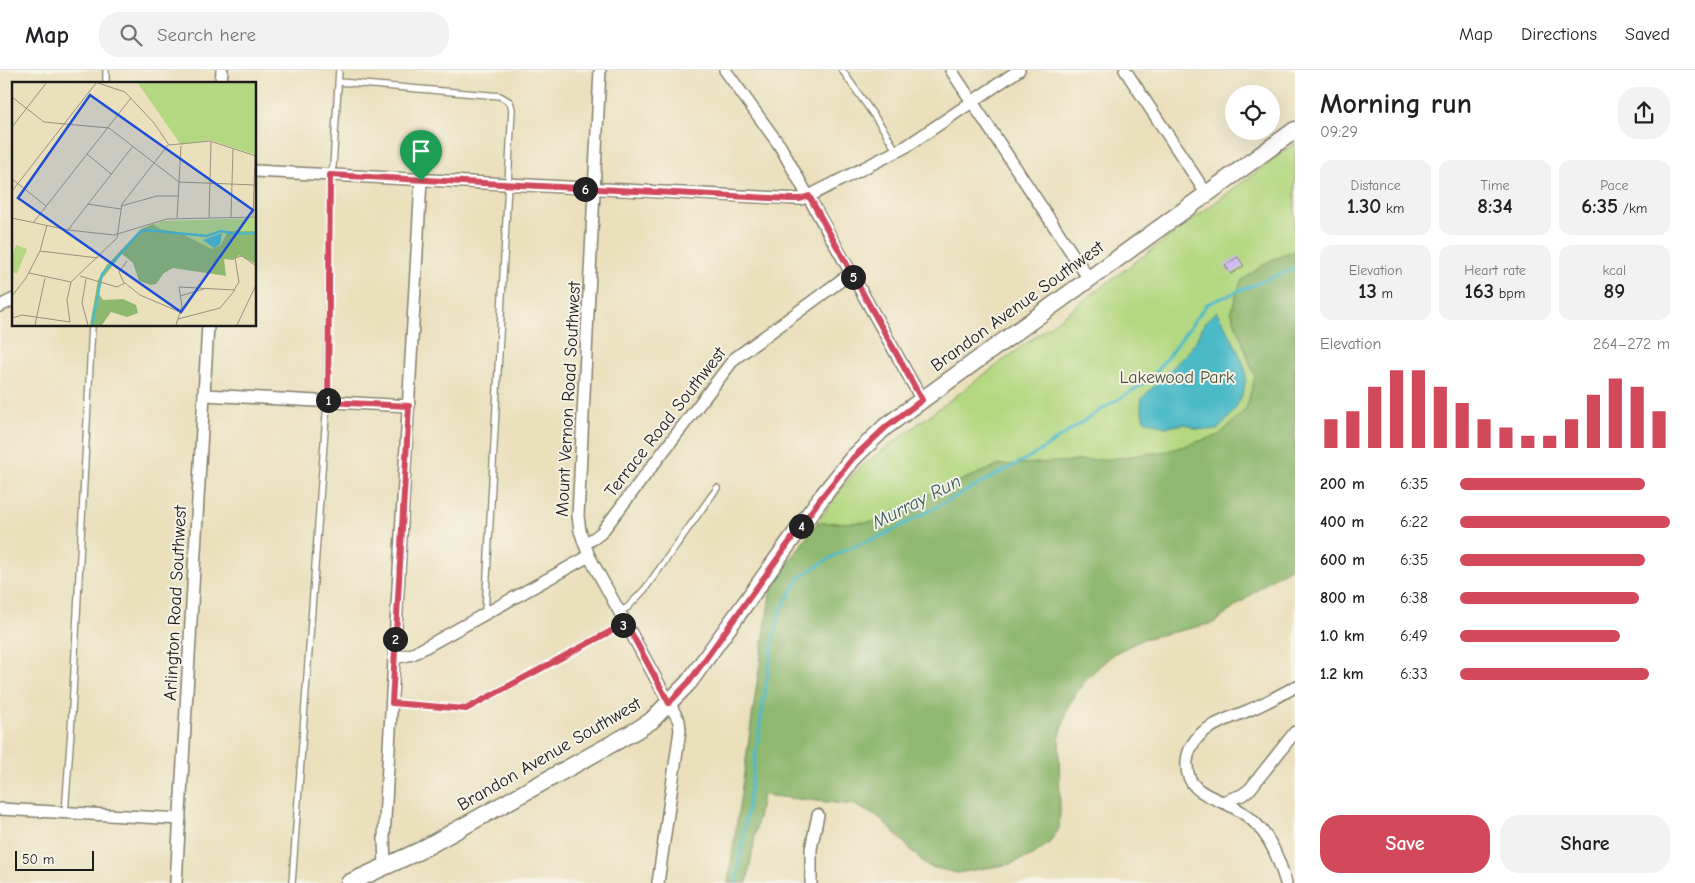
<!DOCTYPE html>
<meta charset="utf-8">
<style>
:root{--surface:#fff;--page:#f2f2f2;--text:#202124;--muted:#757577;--line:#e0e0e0;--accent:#d1495b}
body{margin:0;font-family:"Comic Neue",sans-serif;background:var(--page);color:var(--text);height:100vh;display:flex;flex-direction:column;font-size:19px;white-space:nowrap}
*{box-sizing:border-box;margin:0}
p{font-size:16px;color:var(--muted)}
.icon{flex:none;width:28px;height:28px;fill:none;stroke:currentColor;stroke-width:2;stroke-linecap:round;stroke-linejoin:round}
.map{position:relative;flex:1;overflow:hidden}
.side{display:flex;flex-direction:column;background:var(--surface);width:400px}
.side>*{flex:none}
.fabs{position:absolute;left:1225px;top:15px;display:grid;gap:10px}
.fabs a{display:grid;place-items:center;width:55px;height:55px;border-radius:50%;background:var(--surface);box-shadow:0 5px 20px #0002;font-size:25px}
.scale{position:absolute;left:15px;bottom:12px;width:79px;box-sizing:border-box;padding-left:5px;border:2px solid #1c1c1c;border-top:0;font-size:14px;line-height:18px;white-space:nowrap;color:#1c1c1c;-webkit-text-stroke:4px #f7f3e8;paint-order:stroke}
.pin{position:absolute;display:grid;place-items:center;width:42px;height:42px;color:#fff;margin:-51px -21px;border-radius:50% 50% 50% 0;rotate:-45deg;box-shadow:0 0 5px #0007}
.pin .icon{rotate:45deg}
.km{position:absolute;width:25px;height:25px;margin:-12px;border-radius:50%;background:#222;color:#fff;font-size:14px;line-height:25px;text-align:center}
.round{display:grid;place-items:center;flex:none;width:52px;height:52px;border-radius:20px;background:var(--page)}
.overview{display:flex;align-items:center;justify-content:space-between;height:85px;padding:0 25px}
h1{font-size:28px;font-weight:700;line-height:38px}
.stats{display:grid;grid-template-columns:repeat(3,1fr);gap:8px;height:85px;padding:5px 25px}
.stats div{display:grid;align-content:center;border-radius:12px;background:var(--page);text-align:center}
.stats b{font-size:21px;font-weight:700}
.stats small{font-size:14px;font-weight:400}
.stats p{font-size:14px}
.chart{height:140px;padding:10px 25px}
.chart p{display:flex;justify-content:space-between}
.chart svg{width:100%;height:90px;margin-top:5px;stroke:var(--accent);stroke-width:6}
.action{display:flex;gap:10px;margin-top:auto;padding:10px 25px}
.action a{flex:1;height:58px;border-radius:20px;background:var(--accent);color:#fff;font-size:20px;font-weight:700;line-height:58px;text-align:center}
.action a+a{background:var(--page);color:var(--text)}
ul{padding:0 25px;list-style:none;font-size:16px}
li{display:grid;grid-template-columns:80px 60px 1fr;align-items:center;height:38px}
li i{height:12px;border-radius:6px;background:var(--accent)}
header{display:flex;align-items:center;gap:30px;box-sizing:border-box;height:70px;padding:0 25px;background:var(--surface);border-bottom:1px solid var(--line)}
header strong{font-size:24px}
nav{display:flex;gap:28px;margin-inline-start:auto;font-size:18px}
.search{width:350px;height:45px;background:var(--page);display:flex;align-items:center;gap:12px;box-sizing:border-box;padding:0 18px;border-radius:20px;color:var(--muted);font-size:19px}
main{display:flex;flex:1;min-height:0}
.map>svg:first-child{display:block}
</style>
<header>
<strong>Map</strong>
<div class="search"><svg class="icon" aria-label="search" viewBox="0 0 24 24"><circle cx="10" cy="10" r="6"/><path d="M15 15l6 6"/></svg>Search here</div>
<nav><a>Map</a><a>Directions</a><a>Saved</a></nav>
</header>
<main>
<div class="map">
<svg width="1295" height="813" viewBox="0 0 1295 813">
<rect width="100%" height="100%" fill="#f7f3e8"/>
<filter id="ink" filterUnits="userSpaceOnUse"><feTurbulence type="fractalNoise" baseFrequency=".02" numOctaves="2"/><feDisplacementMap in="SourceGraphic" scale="10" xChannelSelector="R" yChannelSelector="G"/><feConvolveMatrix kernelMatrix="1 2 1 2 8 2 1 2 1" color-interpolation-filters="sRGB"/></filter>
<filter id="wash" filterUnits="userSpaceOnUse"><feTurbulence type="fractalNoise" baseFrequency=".0096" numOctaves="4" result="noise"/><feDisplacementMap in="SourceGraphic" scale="20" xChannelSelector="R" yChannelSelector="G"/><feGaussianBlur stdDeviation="1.12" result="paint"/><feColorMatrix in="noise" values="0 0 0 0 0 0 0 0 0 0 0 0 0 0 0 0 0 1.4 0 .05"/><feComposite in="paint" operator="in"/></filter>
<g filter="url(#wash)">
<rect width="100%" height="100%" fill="#eae0bc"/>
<path fill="#b4d881" stroke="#687a4e" d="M1295,73V382L771,517L845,414L859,398Z"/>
<path fill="#8fb86f" stroke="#566a46" d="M1295,181V496L1273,508L1214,553L1143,569L1113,584L1087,608L1068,636L1059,670L1060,742L1059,759L1049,773L1033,785L1010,794L957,803L927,796L881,749L855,735L762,725L747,813H728L771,517L817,453L874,452L939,419L1000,395L1110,389L1168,381L1219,365L1246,339L1255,307L1231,241L1241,211L1269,191Z"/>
<path fill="#4cbac7" stroke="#346b72" d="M1216,241C1224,254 1247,293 1246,307C1244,328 1233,346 1217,360L1196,359L1186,354L1165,357L1144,350L1141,336L1142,328L1187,283L1196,271L1205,252Z"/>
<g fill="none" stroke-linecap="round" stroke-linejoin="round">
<path stroke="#4cbac7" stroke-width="3" d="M736,813L773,570L780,541L800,507L842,481L884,465L1037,383L1099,341L1150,310L1207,234L1295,198"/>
</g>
<g id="blocks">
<path fill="#ceb7f3" d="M1238,187L1244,196L1231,204L1225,195Z"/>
</g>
</g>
<g filter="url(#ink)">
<use href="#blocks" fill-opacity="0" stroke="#837e6c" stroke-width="1"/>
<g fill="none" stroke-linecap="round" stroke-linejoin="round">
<defs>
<g id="service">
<path d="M842,0L884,60L897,82"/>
<path d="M339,12L500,26L510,32L512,39L485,544"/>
<path d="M106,14V0"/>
<path d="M619,542L628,537L645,519L717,418"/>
<path d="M392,633L466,639L625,553"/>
<path d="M65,743L71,661L92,255"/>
<path d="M292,813L327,332L330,105L333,96L339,0"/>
</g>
<g id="minor">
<path d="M600,0L578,446L580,461L589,486L679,651L680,660L658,813"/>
<path d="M725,0L780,76L922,330"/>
<path d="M951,0L1089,209"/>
<path d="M1125,0L1206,123"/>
<path d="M221,14L222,0"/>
<path d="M255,101L800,129L809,126L907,76L1019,0"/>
<path d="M0,236L14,229"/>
<path d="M204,325L409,336"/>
<path d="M584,473L593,469L601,463L734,289L851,203"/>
<path d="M394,588L413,584L589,486"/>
<path d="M1222,732L1242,725L1250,719L1295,662"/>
<path d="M0,739L180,749"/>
<path d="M385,798L384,767L421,111"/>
<path d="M176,813L208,255"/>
<path d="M811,813V779L818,745"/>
<path d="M1286,813C1279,790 1271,767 1252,750C1245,744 1236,738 1227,734C1206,725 1185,719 1187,691C1188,679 1194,670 1203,662C1216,652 1233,647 1247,641C1264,634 1280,625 1295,617"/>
</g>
<path id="secondary" d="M349,813L419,781L635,661L651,651L689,612L821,428L853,388L885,357L922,330L1295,60"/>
</defs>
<use href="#service" stroke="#837e6c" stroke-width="8"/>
<use href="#minor" stroke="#837e6c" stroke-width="14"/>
<use href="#secondary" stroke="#837e6c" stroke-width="19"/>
<use href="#service" stroke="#fff" stroke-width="5.5"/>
<use href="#minor" stroke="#fff" stroke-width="11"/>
<use href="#secondary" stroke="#fff" stroke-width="16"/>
</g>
</g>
<g fill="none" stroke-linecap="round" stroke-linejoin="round" filter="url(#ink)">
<defs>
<path id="route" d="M330,105L790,129H800L809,126L922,330L886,357L853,388L821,428L689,612L669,633L626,553L466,639L392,633L409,336L328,332Z"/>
</defs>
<use href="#route" stroke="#fff" stroke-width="10"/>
<use href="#route" stroke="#d1495b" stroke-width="6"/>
</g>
<g text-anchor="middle" stroke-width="4" stroke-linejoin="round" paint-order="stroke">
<g font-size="18" fill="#1c1c1c" stroke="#f7f3e8">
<text transform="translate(1017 236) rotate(-36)" y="6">Brandon Avenue Southwest</text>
<text transform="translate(568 329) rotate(-87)" y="6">Mount Vernon Road Southwest</text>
<text transform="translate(665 352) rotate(-52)" y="6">Terrace Road Southwest</text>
<text transform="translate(175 533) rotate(-87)" y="6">Arlington Road Southwest</text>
<text transform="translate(549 684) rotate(-30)" y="6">Brandon Avenue Southwest</text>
</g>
<g font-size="18" fill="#4a543a" stroke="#f7f3e8">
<text x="1177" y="313">Lakewood Park</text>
</g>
<g font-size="19" font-style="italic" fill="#2f5b60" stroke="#f7f3e8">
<text transform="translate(916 431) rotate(-27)" y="7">Murray Run</text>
</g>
</g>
<g transform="translate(12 12)">
<rect width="244" height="244" fill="#eae0bc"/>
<path d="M125,0H244V73L198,58L169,63ZM244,136V182L229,173L221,178L129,147L151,139ZM4,163L15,167L5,192L0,190V174Z" fill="#b4d881"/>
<path d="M141,142L148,147L169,151L199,167L209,163L216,149H244V182L227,173L221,178L212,177L214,194L161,186L152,191L144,202L139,203L127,199L121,181L110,172L89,198L87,212L91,218L111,217L124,223L126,231L115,235L99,230L90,243H78L86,198L94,184L129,147Z" fill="#8fb86f"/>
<path d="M210,151L208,162L202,166L191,158Z" fill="#4cbac7"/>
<path fill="none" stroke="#4cbac7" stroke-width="2.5" d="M80,243L90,192L128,150L134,148L195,154L209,149L223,152L244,151"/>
<path fill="none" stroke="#98927c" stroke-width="1" d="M83,0L113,10L142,41L157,63L198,59L244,74M0,15L32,40L97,46L167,100L244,103M0,45L35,0M75,72L99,92M0,97L34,124M0,109L84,1M75,122L109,127M109,124L145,114H167M219,135L221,67M241,135L243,74M0,136L56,148L102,153L155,137L244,135M165,136L169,64M197,136L199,60M21,141L119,16M56,148L121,64M28,169L86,176M17,191L59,200M68,194L105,205L113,201L128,213L168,230M74,197L70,221L76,243M59,200L105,156L110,122L156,63M112,201L107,190L115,179M0,214L14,196L28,169L35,143M168,214L192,207M0,236L10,233L58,240L55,218L59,200M166,237L208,226L223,208M23,243L33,196M164,243L170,224L167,205L222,208L227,200L223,176L230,174L244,184M225,243L244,203"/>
<path fill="#1d4ed8" fill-opacity="0.15" stroke="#1d4ed8" stroke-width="2.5" d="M78,13L241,128L169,230L6,116Z"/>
<rect width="244" height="244" fill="none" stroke="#1c1c1c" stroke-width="2.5"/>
</g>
</svg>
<div class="fabs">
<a><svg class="icon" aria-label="locate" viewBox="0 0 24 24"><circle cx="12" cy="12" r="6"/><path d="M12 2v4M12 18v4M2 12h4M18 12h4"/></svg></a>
</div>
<div class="scale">50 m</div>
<div class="pin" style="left:421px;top:111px;background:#1e9e55"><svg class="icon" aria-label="arrive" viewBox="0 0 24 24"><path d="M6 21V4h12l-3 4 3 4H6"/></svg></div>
<b class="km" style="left:328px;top:330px">1</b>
<b class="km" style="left:395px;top:569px">2</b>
<b class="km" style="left:623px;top:555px">3</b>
<b class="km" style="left:801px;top:456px">4</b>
<b class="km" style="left:853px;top:207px">5</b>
<b class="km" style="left:585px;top:119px">6</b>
</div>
<section class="side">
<div class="overview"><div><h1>Morning run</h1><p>09:29</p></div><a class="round"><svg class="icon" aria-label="share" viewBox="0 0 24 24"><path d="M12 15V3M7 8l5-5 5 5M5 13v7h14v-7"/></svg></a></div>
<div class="stats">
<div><p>Distance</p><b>1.30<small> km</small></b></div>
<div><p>Time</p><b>8:34</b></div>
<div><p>Pace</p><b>6:35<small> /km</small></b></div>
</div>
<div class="stats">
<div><p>Elevation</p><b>13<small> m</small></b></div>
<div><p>Heart rate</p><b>163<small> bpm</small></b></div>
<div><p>kcal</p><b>89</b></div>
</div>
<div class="chart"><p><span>Elevation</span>264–272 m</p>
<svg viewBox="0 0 160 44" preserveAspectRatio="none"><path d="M5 44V30M15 44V26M25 44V14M35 44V6M45 44V6M55 44V14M65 44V22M75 44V30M85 44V34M95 44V38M105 44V38M115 44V30M125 44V18M135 44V10M145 44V14M155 44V26"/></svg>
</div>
<ul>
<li><b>200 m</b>6:35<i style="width:88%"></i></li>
<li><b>400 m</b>6:22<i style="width:100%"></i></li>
<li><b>600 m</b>6:35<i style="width:88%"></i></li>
<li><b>800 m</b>6:38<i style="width:85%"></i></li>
<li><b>1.0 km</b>6:49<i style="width:76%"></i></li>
<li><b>1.2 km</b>6:33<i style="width:90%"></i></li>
</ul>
<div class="action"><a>Save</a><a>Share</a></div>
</section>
</main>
